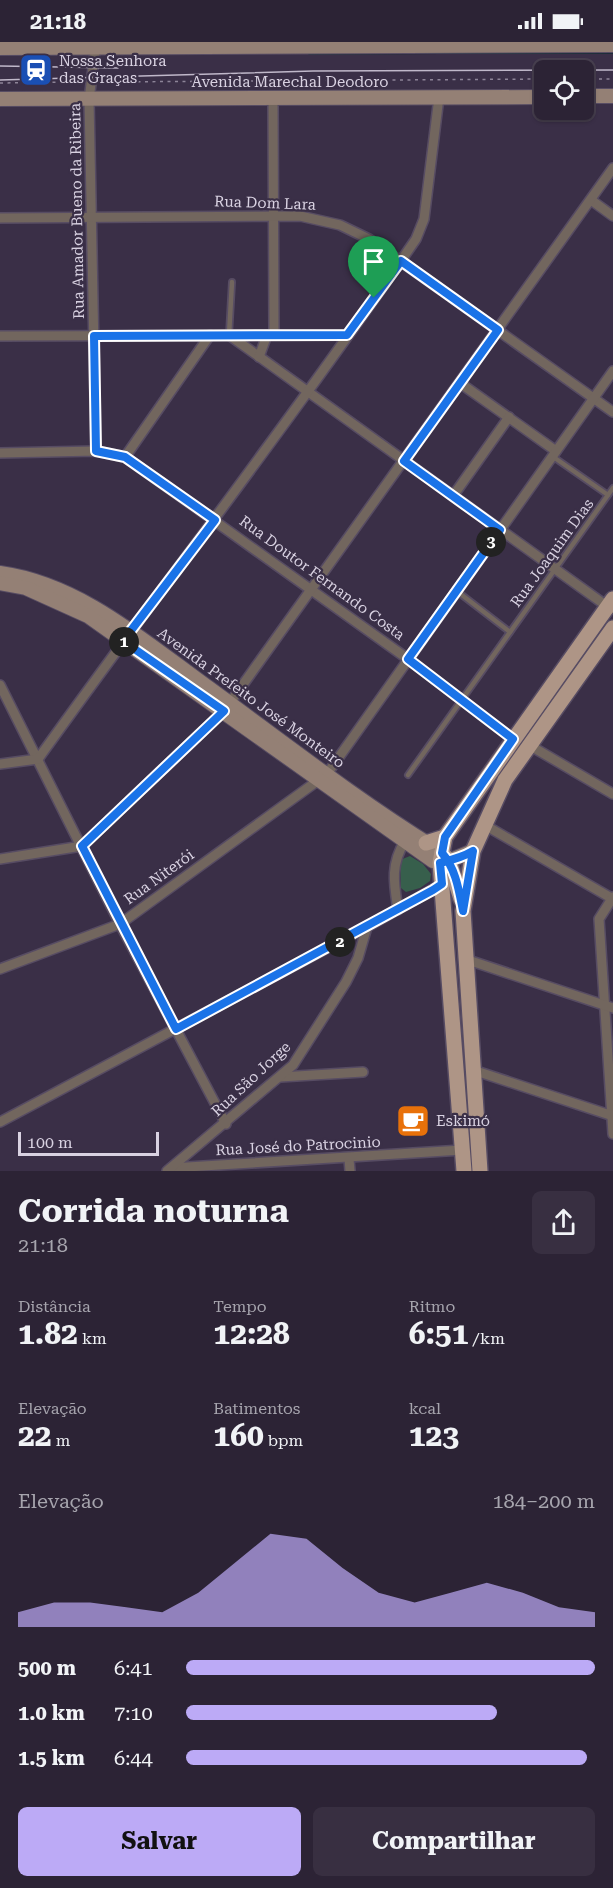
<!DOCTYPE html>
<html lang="pt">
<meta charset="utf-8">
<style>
:root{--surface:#2c2335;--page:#382f41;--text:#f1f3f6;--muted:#a6a4ad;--line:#484050;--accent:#bcaaf6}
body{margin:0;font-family:"Roboto Serif",serif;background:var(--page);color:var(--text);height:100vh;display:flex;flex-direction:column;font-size:22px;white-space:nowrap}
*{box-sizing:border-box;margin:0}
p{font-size:20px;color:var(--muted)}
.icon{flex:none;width:33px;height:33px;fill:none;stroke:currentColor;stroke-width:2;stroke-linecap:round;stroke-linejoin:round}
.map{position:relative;height:1129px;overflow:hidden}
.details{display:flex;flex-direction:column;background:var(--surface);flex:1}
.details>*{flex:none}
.tools{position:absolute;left:534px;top:18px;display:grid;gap:12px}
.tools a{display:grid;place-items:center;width:60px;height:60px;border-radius:9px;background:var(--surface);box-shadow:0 2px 4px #0004,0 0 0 2px var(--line);font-size:30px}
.scale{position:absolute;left:18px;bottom:15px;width:141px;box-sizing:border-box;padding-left:6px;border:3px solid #d9d2e2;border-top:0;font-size:16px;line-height:21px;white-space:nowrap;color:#d9d2e2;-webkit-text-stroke:4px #3a2f47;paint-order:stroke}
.pin{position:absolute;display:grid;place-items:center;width:51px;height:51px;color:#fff;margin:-62px -26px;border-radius:50% 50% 50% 0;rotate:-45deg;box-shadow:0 0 6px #0007}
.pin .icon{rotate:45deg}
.km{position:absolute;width:30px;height:30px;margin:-15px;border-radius:50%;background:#222;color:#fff;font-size:16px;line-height:30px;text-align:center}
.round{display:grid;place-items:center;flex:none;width:63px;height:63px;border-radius:9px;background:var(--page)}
.headline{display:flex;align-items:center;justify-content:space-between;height:102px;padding:0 18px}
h1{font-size:33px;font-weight:700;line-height:45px}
.figures{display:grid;grid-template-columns:repeat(3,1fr);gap:9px;height:102px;padding:6px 18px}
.figures div{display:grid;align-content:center}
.figures b{font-size:30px;font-weight:700}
.figures small{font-size:16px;font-weight:400}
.figures p{font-size:16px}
.chart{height:168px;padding:12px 18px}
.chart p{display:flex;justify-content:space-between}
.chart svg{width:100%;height:108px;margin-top:6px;fill:var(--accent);opacity:.7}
.cta{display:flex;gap:12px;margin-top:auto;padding:12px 18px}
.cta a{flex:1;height:69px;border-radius:9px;background:var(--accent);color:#111;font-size:24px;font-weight:700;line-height:69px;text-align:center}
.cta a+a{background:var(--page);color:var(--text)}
ul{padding:0 18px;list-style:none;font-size:20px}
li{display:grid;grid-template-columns:96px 72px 1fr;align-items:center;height:45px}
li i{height:15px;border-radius:8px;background:var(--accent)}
.status{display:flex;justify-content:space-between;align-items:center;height:42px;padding:0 30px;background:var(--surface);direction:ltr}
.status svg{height:16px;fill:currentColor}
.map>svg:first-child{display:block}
</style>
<div class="status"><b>21:18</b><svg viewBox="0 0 49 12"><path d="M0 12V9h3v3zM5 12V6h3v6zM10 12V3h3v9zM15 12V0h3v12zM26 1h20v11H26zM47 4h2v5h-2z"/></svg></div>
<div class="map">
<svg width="613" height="1129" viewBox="0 0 613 1129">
<rect width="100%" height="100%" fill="#3a2f47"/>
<path fill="#375f4c" d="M410,814L423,822L431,832L430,839L420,846L406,850L401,846L400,818Z"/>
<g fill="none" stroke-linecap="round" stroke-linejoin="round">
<path stroke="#002c2d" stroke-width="3" d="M309,11L613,10"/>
<defs>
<g id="lane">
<path d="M229,293L232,240"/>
<path d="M552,414L608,453"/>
<path d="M458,550L510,590"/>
<path d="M408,733L613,446"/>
</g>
<g id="street">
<path d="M96,2L89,58L96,409"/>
<path d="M273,56L274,293"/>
<path d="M591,158L613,174"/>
<path d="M0,176L300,174L340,183L369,197L613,370"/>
<path d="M229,293L611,567"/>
<path d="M0,294L347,293"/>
<path d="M259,315L267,293"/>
<path d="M460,341L556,409"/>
<path d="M0,411L96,409L125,415L408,617L513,697"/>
<path d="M125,415L210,293"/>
<path d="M453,454L509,375"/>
<path d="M0,643L120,882L226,1082"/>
<path d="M529,703L613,752"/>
<path d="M0,722L38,717C163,543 294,374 416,197L424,177L439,55"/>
<path d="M483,782L613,857"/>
<path d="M0,817L82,804L224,669L613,126"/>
<path d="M613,855L599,877L613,1092"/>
<path d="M398,868C394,842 390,823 405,799"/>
<path d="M465,917L613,966"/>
<path d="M0,927L120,882L327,732L613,329"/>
<path d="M473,1028L613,1074"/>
<path d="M280,1035L363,1030"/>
<path d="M0,1080L367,885L442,842"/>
<path d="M349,1117L350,1129"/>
<path d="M171,1126L462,1108"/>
<path d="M167,1129L293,1023L346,940L358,916L367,885"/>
</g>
<g id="secondary">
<path d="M0,6L613,3"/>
<path d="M584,54H613"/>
<path d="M0,57L544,55"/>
<path d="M0,531C80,542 145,600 209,646C283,700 357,758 435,806"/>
<path d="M0,541L26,546L88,574L433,819L451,818L473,809"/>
</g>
<g id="primary">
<path d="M426,801L445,795"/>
<path d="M442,811L449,819L461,857"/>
<path d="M464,1129L440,821L445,795L613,557"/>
<path d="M480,1129L463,869L473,809L505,738L613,586"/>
</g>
</defs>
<use href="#lane" stroke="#574c63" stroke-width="8"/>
<use href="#street" stroke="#574c63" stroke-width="12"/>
<use href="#secondary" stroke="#574c63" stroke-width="16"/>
<use href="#primary" stroke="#574c63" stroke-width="18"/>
<g stroke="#8d8498" stroke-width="1.5" stroke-dasharray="3 4.5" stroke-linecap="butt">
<path d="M584,37H613"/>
<path d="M100,40L544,37"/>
<path d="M0,41L80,40"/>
</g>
<use href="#lane" stroke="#72665e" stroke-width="4.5"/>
<use href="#street" stroke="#72665e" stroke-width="9"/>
<use href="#secondary" stroke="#948075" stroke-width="14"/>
<use href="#primary" stroke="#ae9586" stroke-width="15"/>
<g stroke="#c0b8ca" stroke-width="1.5">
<path d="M0,24L118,26"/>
<path d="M0,38L313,29L613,28"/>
</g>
</g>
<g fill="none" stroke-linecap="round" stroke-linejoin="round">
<defs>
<path id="route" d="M374,256L347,293L94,294L96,409L125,415L215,478L123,599L224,669L82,804L176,987L433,848L442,842L440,821C452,818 463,815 473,809L463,869C459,849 456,827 442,811L445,795L513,697L408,617L500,488L404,419L498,288L401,219L374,256"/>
</defs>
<use href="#route" stroke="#fff" stroke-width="12"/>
<use href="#route" stroke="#1a73e8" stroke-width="8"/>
</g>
<defs>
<symbol id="station-square" viewBox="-11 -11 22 22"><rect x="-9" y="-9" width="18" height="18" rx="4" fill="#1a4fb4" stroke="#3a2f47"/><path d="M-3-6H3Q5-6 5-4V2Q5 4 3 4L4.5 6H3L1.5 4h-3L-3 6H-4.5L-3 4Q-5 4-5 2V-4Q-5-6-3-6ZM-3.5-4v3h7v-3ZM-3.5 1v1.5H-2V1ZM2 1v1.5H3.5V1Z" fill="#fff"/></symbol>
<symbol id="cafe-square" viewBox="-11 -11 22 22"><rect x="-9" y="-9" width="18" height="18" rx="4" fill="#e8710a" stroke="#3a2f47"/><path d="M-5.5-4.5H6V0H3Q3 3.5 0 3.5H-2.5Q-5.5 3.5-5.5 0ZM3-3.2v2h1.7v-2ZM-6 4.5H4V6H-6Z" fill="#fff"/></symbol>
</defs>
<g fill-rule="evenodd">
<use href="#station-square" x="17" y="9" width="38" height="38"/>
<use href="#cafe-square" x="394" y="1060" width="38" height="38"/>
</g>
<g text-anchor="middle" stroke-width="4.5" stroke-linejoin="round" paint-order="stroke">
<g font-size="15" fill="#d9d2e2" stroke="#3a2f47" text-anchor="start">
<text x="59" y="24">Nossa Senhora<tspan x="59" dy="17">das Graças</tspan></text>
<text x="436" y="1084">Eskimó</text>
</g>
<g font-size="15" fill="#d9d2e2" stroke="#3a2f47">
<text x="290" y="45">Avenida Marechal Deodoro</text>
<text transform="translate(265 161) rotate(2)" y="5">Rua Dom Lara</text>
<text transform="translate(77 169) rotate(-91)" y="5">Rua Amador Bueno da Ribeira</text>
<text transform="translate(552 511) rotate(-54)" y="5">Rua Joaquim Dias</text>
<text transform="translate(322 536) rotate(36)" y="5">Rua Doutor Fernando Costa</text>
<text transform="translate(251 656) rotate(36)" y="5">Avenida Prefeito José Monteiro</text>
<text transform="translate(159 835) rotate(-36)" y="5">Rua Niterói</text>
<text transform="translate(251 1037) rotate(-43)" y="5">Rua São Jorge</text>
<text transform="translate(298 1104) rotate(-3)" y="5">Rua José do Patrocinio</text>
</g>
</g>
</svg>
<div class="tools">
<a><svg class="icon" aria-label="locate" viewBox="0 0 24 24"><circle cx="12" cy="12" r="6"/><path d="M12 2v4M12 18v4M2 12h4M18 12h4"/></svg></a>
</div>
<div class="scale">100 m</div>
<div class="pin" style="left:374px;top:256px;background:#1e9e55"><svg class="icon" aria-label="arrive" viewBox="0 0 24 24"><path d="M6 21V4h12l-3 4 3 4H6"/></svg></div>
<b class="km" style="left:124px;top:600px">1</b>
<b class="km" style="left:340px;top:900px">2</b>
<b class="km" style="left:491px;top:500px">3</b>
</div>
<section class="details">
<div class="headline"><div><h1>Corrida noturna</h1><p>21:18</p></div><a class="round"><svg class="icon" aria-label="share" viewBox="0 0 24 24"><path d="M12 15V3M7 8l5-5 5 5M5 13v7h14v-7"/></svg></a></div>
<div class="figures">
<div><p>Distância</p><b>1.82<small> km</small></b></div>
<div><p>Tempo</p><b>12:28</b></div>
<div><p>Ritmo</p><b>6:51<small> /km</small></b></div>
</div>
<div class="figures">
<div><p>Elevação</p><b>22<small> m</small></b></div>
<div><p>Batimentos</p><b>160<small> bpm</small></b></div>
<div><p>kcal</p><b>123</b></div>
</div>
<div class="chart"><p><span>Elevação</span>184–200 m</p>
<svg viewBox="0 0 160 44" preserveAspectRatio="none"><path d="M0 44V38L10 34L20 34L30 36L40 38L50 30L60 18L70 6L80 8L90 20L100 30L110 34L120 30L130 26L140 30L150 36L160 38V44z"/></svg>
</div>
<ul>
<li><b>500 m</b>6:41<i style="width:100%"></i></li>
<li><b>1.0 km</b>7:10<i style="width:76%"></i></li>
<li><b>1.5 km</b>6:44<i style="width:98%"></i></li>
</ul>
<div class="cta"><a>Salvar</a><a>Compartilhar</a></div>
</section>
